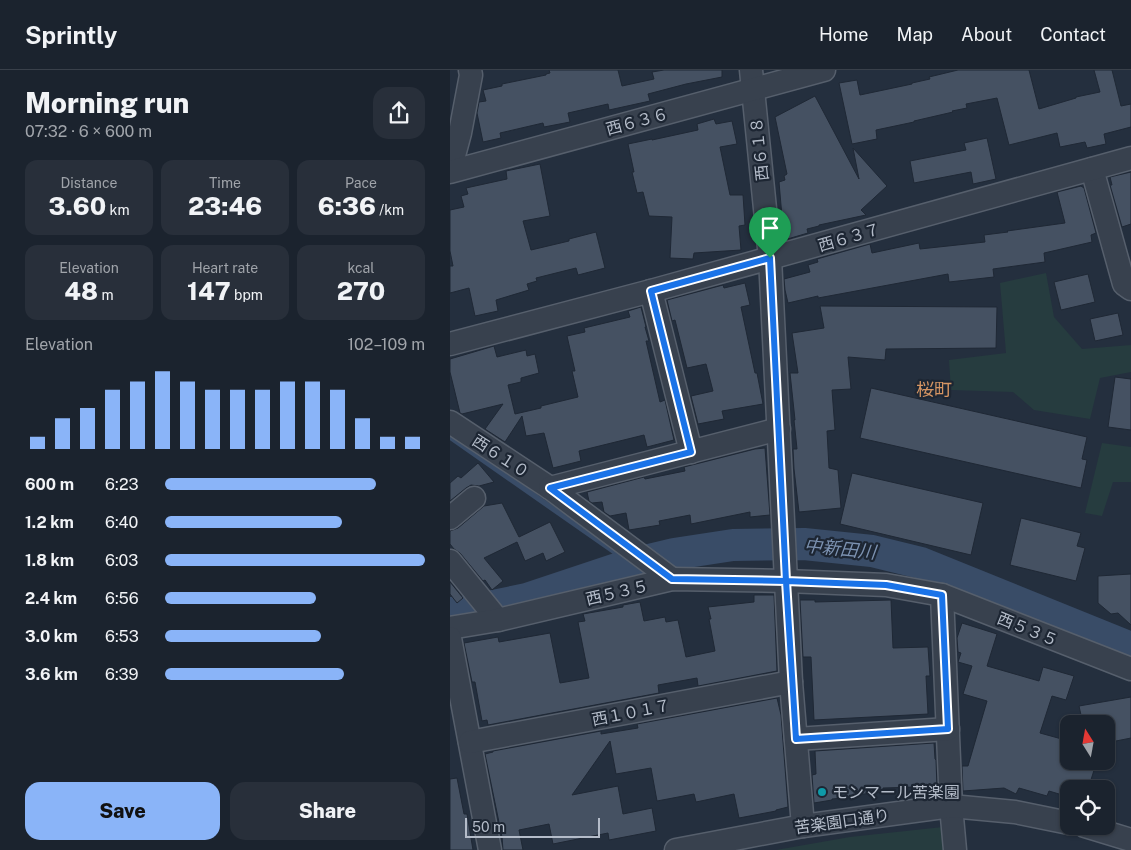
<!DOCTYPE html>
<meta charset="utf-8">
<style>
:root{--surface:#1b232e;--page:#282f3a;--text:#f1f3f6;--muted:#a0a4aa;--line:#39404a;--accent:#8ab4f8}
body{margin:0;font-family:"Public Sans","Noto Sans JP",sans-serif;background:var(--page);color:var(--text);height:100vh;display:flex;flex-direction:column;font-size:19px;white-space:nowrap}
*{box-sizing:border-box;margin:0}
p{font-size:16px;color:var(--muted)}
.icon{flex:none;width:28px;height:28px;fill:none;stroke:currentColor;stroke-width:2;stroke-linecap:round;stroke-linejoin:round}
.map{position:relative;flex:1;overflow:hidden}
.sheet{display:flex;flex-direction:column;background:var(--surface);width:450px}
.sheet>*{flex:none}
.needle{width:32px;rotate:349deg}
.controls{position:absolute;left:610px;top:645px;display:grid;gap:10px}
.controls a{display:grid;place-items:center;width:55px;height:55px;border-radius:10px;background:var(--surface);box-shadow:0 1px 4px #0004,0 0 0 1px var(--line);font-size:25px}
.scale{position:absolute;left:15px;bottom:12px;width:135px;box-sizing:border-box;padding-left:5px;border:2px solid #b4bcc9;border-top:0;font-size:14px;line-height:18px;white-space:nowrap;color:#b4bcc9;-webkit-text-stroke:4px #1d2633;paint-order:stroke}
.pin{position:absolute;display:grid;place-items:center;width:42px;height:42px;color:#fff;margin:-51px -21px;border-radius:50% 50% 50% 0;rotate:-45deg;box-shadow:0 0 5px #0007}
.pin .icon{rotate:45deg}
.round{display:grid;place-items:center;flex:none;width:52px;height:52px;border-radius:15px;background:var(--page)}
.summary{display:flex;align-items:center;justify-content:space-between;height:85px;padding:0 25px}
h1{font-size:28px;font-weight:800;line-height:38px}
.figures{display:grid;grid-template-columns:repeat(3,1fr);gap:8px;height:85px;padding:5px 25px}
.figures div{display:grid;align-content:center;border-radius:12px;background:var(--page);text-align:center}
.figures b{font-size:25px;font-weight:800}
.figures small{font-size:14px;font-weight:400}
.figures p{font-size:14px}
.chart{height:140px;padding:10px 25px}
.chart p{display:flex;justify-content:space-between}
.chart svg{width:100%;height:90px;margin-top:5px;stroke:var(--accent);stroke-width:6}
.primary-button{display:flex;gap:10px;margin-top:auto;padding:10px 25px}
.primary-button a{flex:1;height:58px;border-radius:15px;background:var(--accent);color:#111;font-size:20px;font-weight:800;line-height:58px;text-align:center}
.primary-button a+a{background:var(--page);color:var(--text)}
ul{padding:0 25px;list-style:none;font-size:16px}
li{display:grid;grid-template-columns:80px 60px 1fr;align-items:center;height:38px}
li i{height:12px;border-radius:6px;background:var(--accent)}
header{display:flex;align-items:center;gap:30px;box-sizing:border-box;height:70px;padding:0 25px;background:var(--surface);border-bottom:1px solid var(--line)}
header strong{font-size:24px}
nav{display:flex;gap:28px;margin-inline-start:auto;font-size:18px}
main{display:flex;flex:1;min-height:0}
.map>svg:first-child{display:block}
</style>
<header>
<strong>Sprintly</strong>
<nav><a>Home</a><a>Map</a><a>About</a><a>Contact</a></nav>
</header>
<main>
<section class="sheet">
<div class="summary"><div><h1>Morning run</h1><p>07:32 · 6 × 600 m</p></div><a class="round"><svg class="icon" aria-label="share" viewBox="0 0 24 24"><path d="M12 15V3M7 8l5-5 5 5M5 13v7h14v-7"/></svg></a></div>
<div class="figures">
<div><p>Distance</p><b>3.60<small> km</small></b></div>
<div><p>Time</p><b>23:46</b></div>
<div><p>Pace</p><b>6:36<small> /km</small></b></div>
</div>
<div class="figures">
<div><p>Elevation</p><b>48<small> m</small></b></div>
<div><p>Heart rate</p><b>147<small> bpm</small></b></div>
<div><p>kcal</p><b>270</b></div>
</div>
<div class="chart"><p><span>Elevation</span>102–109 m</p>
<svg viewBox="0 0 160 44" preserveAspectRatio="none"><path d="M5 44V38M15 44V29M25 44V24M35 44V15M45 44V11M55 44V6M65 44V11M75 44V15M85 44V15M95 44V15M105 44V11M115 44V11M125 44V15M135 44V29M145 44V38M155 44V38"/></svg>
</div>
<ul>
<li><b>600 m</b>6:23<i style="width:81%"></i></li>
<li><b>1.2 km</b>6:40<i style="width:68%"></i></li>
<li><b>1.8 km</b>6:03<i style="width:100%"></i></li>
<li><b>2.4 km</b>6:56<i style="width:58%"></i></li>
<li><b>3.0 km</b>6:53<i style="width:60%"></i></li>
<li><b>3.6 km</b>6:39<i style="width:69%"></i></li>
</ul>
<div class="primary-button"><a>Save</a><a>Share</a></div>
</section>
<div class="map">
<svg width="681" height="780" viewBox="0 0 681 780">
<rect width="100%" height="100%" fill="#242f3e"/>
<g fill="#263c3f">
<path d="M596,203L604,247L632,279L681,275V302L650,308L640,349L584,340L563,322L501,320L499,290L556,283L550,213Z"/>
<path d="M652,373L681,377V412H663L652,446L635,443Z"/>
<path d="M493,757L494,780H326L400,767Z"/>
</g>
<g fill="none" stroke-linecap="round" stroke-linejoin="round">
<path stroke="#394c67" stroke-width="5.5" d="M0,367L182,494"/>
<path stroke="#394c67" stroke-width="32" d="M0,543H9L77,529L182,494L224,484L283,475L354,474L422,481L471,493L681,578"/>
</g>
<g fill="#455162" stroke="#1f2835">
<path d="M99,0H168L172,16L204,9L202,2L214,0H272V7L236,14L198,24L200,31L159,40L158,34L118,43L120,52L94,57L93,53L50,63L51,68L33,72L27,43L29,32L36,31L33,20L52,16V14L96,5V4L100,3Z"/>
<path d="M508,0H579L589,39L626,28V27L650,22L644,0H662L671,36L681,34V57L654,64L656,74L637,78L635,72L610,77L607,63L559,75L547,28L516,34L517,38L502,41L503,42L464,51V52L426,60L427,69L402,74L389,13L407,10L410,25L462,14V13L480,9L479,7Z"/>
<path d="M365,26L409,109L403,78L437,116L411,140L416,145L369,155V156L357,159L358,163L334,170L329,112L335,110L334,106L337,104L325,47Z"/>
<path d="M264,49L266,54L282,51L287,74L270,77L280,125H293L295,155L289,156L291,180L244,183L243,189L220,188L222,147L199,146L193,122L187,123L182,102H184L178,74L202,69V70L248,60L247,54Z"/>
<path d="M537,68L546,109L523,114L521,102L464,113L460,91L516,80L514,73Z"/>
<path d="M90,94L100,146L73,151L81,180L119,171V169L146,162L155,198L128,205L126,198L86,208L87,211L77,214L79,220L46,230L48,241L25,246L19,218L0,223V196H3L0,181V140L14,137L11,126L18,124L16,118L57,109L56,101Z"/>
<path d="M681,102V154L672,157L660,115H662L660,107Z"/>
<path d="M631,116L634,118L646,163L641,165L642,172L594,183L595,192L543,199L544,207L499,212L498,204L368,228V226L338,233L335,220L334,209L360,202L358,195L368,192L367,189L420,174L422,183L469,173L470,179L535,172L534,165L558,162L557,161L615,153L607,122Z"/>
<path d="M638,204L645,232L611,240L604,212Z"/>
<path d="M295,213L300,235L291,237L305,303H307L313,334L272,341L274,349L248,354L241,326L263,321L256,294L237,298L225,250L222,251L217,230L273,215L274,218Z"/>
<path d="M370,236L547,237L546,278L436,279L435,290L398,287L401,319L382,320L385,360L377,361L379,398L388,400L391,438L349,442L344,399L343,379H347L344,350H345L340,303H348L342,263L374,258Z"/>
<path d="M191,237L196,257H195L199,271H196L210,332L215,330L224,370L197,377L194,365L129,381L131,391L103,398L94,363L76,366L72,346L55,372L35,359L53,334L12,344L10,343L0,302V289L44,276L47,287L76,280L77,286L85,284L89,303L71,308V312L58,315L65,344L91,338V336L128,327L122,301H125L117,266L135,262L134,258L180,247L178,241Z"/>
<path d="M668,243L673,265L645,271L640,249Z"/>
<path d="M665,307L681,309V360L658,357Z"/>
<path d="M421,318L637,367L632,389L637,390L631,418L410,368Z"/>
<path d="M315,378L320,445L300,447V442L241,454L240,445L209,451L210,455L179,460L176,443L160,446L154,442L152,432L142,433L139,431L137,422L194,407L195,409L235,401L234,397L305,379Z"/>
<path d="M28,393L44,412L29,416L21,415L16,418L0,431V413L8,406L11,408Z"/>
<path d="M402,403L533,433L521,485L390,454Z"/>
<path d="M52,433L69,467L100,452L115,482L96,491L93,483L75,491L67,472L34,488L53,511L42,520L35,510L33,511L10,483L4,479L0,474V461L8,458L34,436Z"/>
<path d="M571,448L631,463L627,476L635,478L626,511L560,495Z"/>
<path d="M681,504V555L668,543L661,544L648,533V506Z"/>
<path d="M0,512L13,528L7,533L0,524Z"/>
<path d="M304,525H324L327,601L248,616L247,608L208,615L209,623L38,655L37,650L32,651L25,612H22L14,573L48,567L49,572L100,563L110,613L139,608L128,552L135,551L133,544L173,537V535L190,532L194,551L215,547L216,552L228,550L236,587L265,581L259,549H261L258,537L304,532Z"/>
<path d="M350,530H365V532L441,530L443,578L478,577L480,606H476L478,644L364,650L361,587H353Z"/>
<path d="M512,553L547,564L537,596L589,611L593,597L624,606L616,630L602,626L590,663L619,671V691H647L638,719H619V727L599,721L597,726L569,718L566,724L554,718L513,721L512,696H518L537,631L513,624L522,596L508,592L511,583L508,582L507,568Z"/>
<path d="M681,627V668L656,673V654H633L629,636Z"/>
<path d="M327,628L331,645L338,737L326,740V741L289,748L284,724L246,732L244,724L207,731L201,698L166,704L160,671L122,725L168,716L173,744L202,738L206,761L159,770L158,763L103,774L99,754L69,760L73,780H53L52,767L35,684L43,682V681L151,661V664L188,658L187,654Z"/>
<path d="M484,673L485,689L486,690L487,718L466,719V717L433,718V722L404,725V727L382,729V730L364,733L362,705L366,704L365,681Z"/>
<path d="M7,708L14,744H17L23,780H0V709Z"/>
</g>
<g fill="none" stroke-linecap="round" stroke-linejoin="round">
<defs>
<g id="minor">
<path d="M301,0L320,188L341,612L353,756"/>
<path d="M0,97L2,93L10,63L21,5L20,0"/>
<path d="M642,99L674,214L681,219"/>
<path d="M0,102L374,0"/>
<path d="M201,221L241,382"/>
<path d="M0,274L201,221L681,88"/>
<path d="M0,352L100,418L222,509"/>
<path d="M100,418L329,359"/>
<path d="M0,448L24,428"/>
<path d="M0,491L48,550"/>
<path d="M492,525L501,736L505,780"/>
<path d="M0,558L48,550L222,509L336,511L436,515L492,525L681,599"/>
<path d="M0,568L40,780"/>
<path d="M346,669L498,659"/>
<path d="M20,672L341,612"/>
<path d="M635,756L681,770"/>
<path d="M226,780L353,756L501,736L565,742L619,753"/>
</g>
</defs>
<use href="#minor" stroke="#565f6c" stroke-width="25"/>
<use href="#minor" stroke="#38414e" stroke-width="22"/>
</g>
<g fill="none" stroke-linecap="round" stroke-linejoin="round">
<defs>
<path id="route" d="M320,188L336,511L346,669L498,659L492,525L436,515L336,511L222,509L100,418L241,382L201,221L320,188"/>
</defs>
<use href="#route" stroke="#fff" stroke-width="10"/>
<use href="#route" stroke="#1a73e8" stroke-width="6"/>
</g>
<circle fill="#0f9aa8" stroke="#1d2633" stroke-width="2" cx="372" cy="722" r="5"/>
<g text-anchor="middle" stroke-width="4.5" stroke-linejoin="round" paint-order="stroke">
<g font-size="16" fill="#b4bcc9" stroke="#1d2633">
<text transform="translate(187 51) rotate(-15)" y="6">西６３６</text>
<text transform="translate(309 79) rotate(-96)" y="6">西６１８</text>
<text transform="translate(399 167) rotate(-16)" y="6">西６３７</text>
<text transform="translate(51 386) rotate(33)" y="6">西６１０</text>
<text transform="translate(167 522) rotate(-13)" y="6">西５３５</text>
<text transform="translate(578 559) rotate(22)" y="6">西５３５</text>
<text transform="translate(181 642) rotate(-11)" y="6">西１０１７</text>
<text transform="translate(392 751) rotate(-8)" y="6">苦楽園口通り</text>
</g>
<g font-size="16" fill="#b4bcc9" stroke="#1d2633" text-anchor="start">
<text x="382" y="728">モンマール苦楽園</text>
</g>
<g font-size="18" fill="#d59563" stroke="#1d2633">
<text x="484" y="326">桜町</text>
</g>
<g font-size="18" font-style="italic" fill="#7c92b1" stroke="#1d2633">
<text transform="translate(390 479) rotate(6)" y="6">中新田川</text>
</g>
</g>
</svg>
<div class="controls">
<a><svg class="needle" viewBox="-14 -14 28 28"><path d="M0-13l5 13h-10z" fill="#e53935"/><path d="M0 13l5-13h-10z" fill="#a0a4aa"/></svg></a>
<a><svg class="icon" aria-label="locate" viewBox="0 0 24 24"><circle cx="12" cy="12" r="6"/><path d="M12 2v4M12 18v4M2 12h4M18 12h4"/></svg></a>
</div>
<div class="scale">50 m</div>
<div class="pin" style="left:320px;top:188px;background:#1e9e55"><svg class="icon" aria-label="arrive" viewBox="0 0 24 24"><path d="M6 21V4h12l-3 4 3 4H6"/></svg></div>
</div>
</main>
